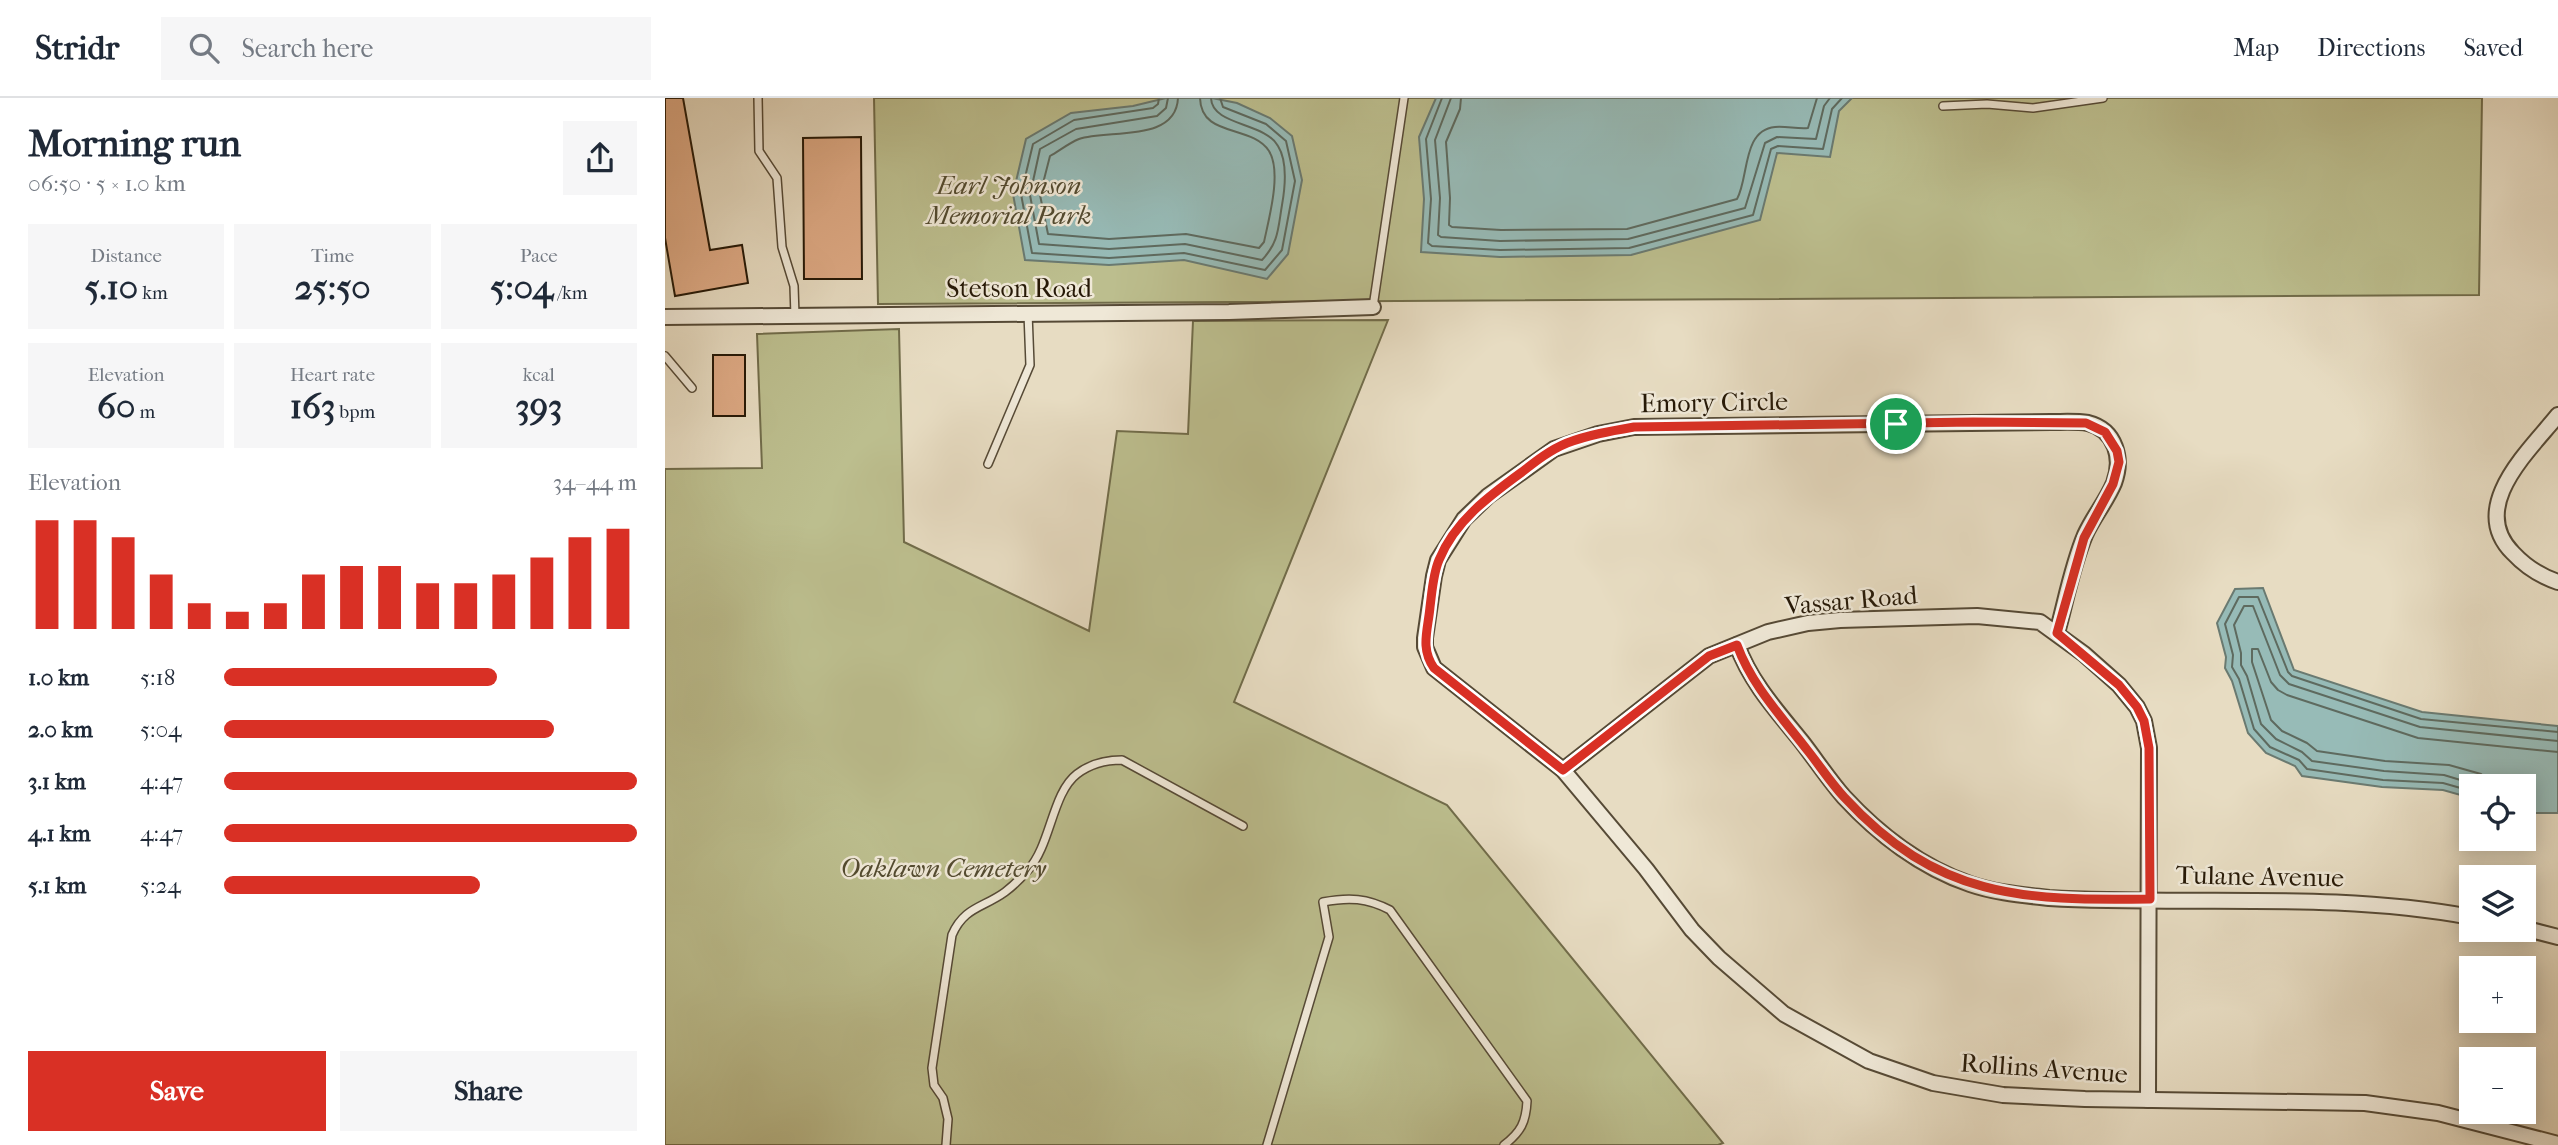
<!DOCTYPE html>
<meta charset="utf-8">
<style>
:root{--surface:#fff;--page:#f6f6f7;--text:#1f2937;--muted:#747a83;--line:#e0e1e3;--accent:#d93025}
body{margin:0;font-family:"IM FELL French Canon",serif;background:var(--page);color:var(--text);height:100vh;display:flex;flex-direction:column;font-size:26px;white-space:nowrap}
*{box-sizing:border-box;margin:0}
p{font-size:23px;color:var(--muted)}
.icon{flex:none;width:38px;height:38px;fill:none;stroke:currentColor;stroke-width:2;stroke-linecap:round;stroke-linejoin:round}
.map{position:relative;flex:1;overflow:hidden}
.panel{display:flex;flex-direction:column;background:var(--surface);width:665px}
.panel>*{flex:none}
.fabs{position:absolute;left:1794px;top:676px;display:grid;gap:14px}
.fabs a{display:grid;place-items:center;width:77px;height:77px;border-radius:0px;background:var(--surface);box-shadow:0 4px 18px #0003;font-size:35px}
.pin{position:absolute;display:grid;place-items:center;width:60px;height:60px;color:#fff;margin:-30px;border:4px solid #fff;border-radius:50%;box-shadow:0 2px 7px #0007}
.round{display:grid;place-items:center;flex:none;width:74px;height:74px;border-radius:0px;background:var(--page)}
.summary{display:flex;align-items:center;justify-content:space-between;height:119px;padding:0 28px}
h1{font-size:38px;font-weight:700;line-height:52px}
.metrics{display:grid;grid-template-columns:repeat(3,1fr);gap:10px;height:119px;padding:7px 28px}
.metrics div{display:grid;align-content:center;border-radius:0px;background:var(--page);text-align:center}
.metrics b{font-size:35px;font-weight:700}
.metrics small{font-size:19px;font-weight:400}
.metrics p{font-size:19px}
.chart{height:196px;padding:14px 28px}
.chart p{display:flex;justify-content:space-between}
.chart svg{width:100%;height:126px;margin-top:7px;stroke:var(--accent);stroke-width:6}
.primary-button{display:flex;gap:14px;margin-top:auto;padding:14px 28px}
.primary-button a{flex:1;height:80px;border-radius:0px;background:var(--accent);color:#fff;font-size:28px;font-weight:700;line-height:80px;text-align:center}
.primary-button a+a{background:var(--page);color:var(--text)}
ul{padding:0 28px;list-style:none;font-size:23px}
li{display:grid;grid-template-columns:112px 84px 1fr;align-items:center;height:52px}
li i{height:18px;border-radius:9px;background:var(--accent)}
header{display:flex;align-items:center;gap:42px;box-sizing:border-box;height:98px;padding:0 35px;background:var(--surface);border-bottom:2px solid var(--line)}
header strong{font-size:33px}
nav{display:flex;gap:38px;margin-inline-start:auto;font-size:24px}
.search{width:490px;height:63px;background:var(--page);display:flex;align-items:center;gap:18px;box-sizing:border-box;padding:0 24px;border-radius:0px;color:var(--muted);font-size:26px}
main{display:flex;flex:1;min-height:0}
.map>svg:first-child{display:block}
</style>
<header>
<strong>Stridr</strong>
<div class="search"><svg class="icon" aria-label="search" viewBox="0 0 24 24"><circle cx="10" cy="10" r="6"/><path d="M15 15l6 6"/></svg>Search here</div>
<nav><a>Map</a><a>Directions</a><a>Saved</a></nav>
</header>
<main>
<section class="panel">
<div class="summary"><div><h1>Morning run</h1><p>06:50 · 5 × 1.0 km</p></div><a class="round"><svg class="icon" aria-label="share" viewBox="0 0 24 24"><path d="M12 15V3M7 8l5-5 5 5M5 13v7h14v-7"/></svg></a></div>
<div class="metrics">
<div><p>Distance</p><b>5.10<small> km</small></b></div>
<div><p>Time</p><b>25:50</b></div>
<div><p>Pace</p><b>5:04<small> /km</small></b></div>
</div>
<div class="metrics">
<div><p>Elevation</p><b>60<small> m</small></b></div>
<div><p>Heart rate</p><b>163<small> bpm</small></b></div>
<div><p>kcal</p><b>393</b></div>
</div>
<div class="chart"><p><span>Elevation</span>34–44 m</p>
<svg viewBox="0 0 160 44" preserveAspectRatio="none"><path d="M5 44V6M15 44V6M25 44V12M35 44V25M45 44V35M55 44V38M65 44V35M75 44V25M85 44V22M95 44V22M105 44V28M115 44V28M125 44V25M135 44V19M145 44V12M155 44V9"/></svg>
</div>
<ul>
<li><b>1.0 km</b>5:18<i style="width:66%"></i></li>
<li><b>2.0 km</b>5:04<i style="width:80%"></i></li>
<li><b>3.1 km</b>4:47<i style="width:100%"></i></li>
<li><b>4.1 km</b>4:47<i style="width:100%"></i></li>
<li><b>5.1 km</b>5:24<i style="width:62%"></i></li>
</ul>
<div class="primary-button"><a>Save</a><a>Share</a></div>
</section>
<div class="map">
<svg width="1893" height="1047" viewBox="0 0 1893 1047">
<rect width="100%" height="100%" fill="#e7dcc2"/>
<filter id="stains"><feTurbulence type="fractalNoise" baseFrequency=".00286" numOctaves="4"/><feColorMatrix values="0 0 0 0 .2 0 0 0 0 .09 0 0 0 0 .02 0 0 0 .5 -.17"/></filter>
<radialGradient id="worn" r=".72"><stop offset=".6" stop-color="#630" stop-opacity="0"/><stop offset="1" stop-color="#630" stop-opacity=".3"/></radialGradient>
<g fill="#bcbe8e" stroke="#716c4a" stroke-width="2">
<path d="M209,0H1817L1814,197L213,206Z"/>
<path d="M723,222L569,604L782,707L1058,1045L1053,1047H0V371L97,370L92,236L234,231L239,444L424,533L452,333L523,336L528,223Z"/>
</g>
<g fill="#97bbb7" stroke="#6a7a71" stroke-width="2">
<path d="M501,0H547L572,5L605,20L627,38L637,82L623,156L602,181L519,162L444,167L360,162L348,96L361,41L406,15L468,8Z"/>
<path d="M771,0H1187L1174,13L1165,59L1112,55L1095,122L966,157L835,159L756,154L759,101L754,39Z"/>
<path d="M1598,490L1629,572L1757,614L1893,628V715H1859L1858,688H1806V700L1778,692L1717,689L1637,678L1630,668L1601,655L1583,635L1567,583L1560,570L1561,559L1552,525L1570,491Z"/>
</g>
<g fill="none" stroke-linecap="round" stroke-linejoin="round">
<g stroke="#5e6a5f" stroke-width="2">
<path d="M494,0L493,6L488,10L409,22L368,46L356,96L367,155L444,160L519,155L600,172L617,152L630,83L621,43L601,26L558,9L555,0"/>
<path d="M503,0L501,10L492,18L411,31L375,51L365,97L374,146L444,151L520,146L597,162C614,144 613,130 617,107C620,90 623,64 613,48C600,24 547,28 546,0"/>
<path d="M513,0C511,45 443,31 414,41C404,45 394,53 385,58L375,97L383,136L444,141L521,136L594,150L599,144C604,120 617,74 604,53C586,26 536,40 535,0"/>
<path d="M777,0L761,41L766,101L763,145L767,148L835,152L964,150L1088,117L1106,51L1113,48L1158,51L1167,11L1177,0"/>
<path d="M786,0L770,42L775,100L773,137L776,139L835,143L963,141L1080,110L1100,45L1112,39L1151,41L1159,8L1165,0"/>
<path d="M796,0L795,11L781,44L785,100L784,127L787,129L836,132L962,131L1072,101C1084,80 1077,32 1110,29C1121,28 1132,31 1143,30L1152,0"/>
<path d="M1815,688L1779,677L1719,673L1647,663L1637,654L1611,641L1596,626L1582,578L1576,567V555L1569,527L1579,508H1588L1615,577L1624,586L1755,629L1893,643"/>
<path d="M1828,688L1816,676L1784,667L1720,663L1652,653L1642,645L1617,633L1606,622L1587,564V551H1593L1606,584L1613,592L1622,597L1753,640L1893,654"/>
<path d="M1806,693L1778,685L1718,682L1642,671L1634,662L1605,649L1589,631L1574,581L1567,569L1568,557L1560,526L1574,499H1593L1623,574L1627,578L1756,621L1893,634"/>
</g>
</g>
<g fill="#deaa85" stroke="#261907" stroke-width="2">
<path d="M0,0H18L45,152L77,147L83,185L10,198L0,140Z"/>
<path d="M196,39L197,181H139L138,40Z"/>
<rect x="48" y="257" width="32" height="61"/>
</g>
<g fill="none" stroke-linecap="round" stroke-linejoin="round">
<defs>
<g id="service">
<path d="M93,0L94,53L112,80L117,149L129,188L130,218"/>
<path d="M1278,8L1322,6L1368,10L1438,0"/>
<path d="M708,209L739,0"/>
<path d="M0,258L27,290"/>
<path d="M323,366L365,267L363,215"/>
<path d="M281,1047L283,1021L278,1000L269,987L267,970L287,837C299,809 318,810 340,794C348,788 357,779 363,772C386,747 387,695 412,676C425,666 441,662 457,662L578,728"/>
<path d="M602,1047L664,839L658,804C684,799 702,800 725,812L862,1003C861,1024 856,1034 839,1047"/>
</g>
<g id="minor">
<path d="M0,219L564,214L708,209"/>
<path d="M1893,317C1864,353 1802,409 1848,455C1861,469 1875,478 1893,484"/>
<path d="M1392,535C1401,502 1407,468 1420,437C1428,419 1441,404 1449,385C1458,361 1451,332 1423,325C1411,323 1398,324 1386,324L969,329L933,336L889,351L823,398L799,421L773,462L769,478L760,540V549L769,570L898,672L981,771L1027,832L1054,860L1119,916L1204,963L1268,985L1338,997L1420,1001L1700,1005L1773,1015L1893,1046"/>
<path d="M1072,547C1086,585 1112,613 1137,644C1151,662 1164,682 1179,699C1213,736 1257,770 1305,786C1331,795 1358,797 1384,800C1525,808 1666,793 1806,819"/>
<path d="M898,672L1044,558L1103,534L1143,525L1175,522L1312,518L1375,524L1419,556L1454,587L1472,609L1479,623L1484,650L1483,1002"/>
<path d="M1858,830L1893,839"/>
</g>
</defs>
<use href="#service" stroke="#564a36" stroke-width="10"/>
<use href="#minor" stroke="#564a36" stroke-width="18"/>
<use href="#service" stroke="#efe8d7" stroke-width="7"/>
<use href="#minor" stroke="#efe8d7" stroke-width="14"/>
</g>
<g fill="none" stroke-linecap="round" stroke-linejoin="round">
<defs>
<path id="route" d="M1308,324L1421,325L1440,334L1452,353L1454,364L1448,386L1419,440L1392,535L1454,587L1472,609L1479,623L1484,650L1485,801C1357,803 1272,800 1179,699C1166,685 1155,668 1143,653C1117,619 1087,588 1072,547L1044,558L898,672L769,570C755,550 763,532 765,509C767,494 768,476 774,462C790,423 824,398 857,374C871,363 885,352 902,345C923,337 946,333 969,329Z"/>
</defs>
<use href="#route" stroke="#fff" stroke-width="14"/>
<use href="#route" stroke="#d93025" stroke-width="9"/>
</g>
<g text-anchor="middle" stroke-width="5" stroke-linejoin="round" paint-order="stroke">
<g font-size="26" font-style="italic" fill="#534b30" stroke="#efe8d7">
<text x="344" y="96">Earl Johnson<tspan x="344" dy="30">Memorial Park</tspan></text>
<text x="278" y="779">Oaklawn Cemetery</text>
</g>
<g font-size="26" fill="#261907" stroke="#efe8d7">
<text x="354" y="199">Stetson Road</text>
<text transform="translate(1049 304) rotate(-1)" y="9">Emory Circle</text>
<text transform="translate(1186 502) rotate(-5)" y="9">Vassar Road</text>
<text transform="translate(1595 778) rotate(1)" y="9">Tulane Avenue</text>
<text transform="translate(1379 970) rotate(4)" y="9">Rollins Avenue</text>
</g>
</g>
<rect width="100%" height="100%" filter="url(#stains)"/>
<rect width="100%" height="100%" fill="url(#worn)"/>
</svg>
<div class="fabs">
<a><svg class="icon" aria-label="locate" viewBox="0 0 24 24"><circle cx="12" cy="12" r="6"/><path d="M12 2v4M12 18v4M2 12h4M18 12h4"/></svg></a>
<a><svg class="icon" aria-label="layers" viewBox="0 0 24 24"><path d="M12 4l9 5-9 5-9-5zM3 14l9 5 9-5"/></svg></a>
<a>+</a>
<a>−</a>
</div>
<div class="pin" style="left:1231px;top:326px;background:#1e9e55"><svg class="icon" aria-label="arrive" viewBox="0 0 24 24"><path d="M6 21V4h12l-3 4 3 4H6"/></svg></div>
</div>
</main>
